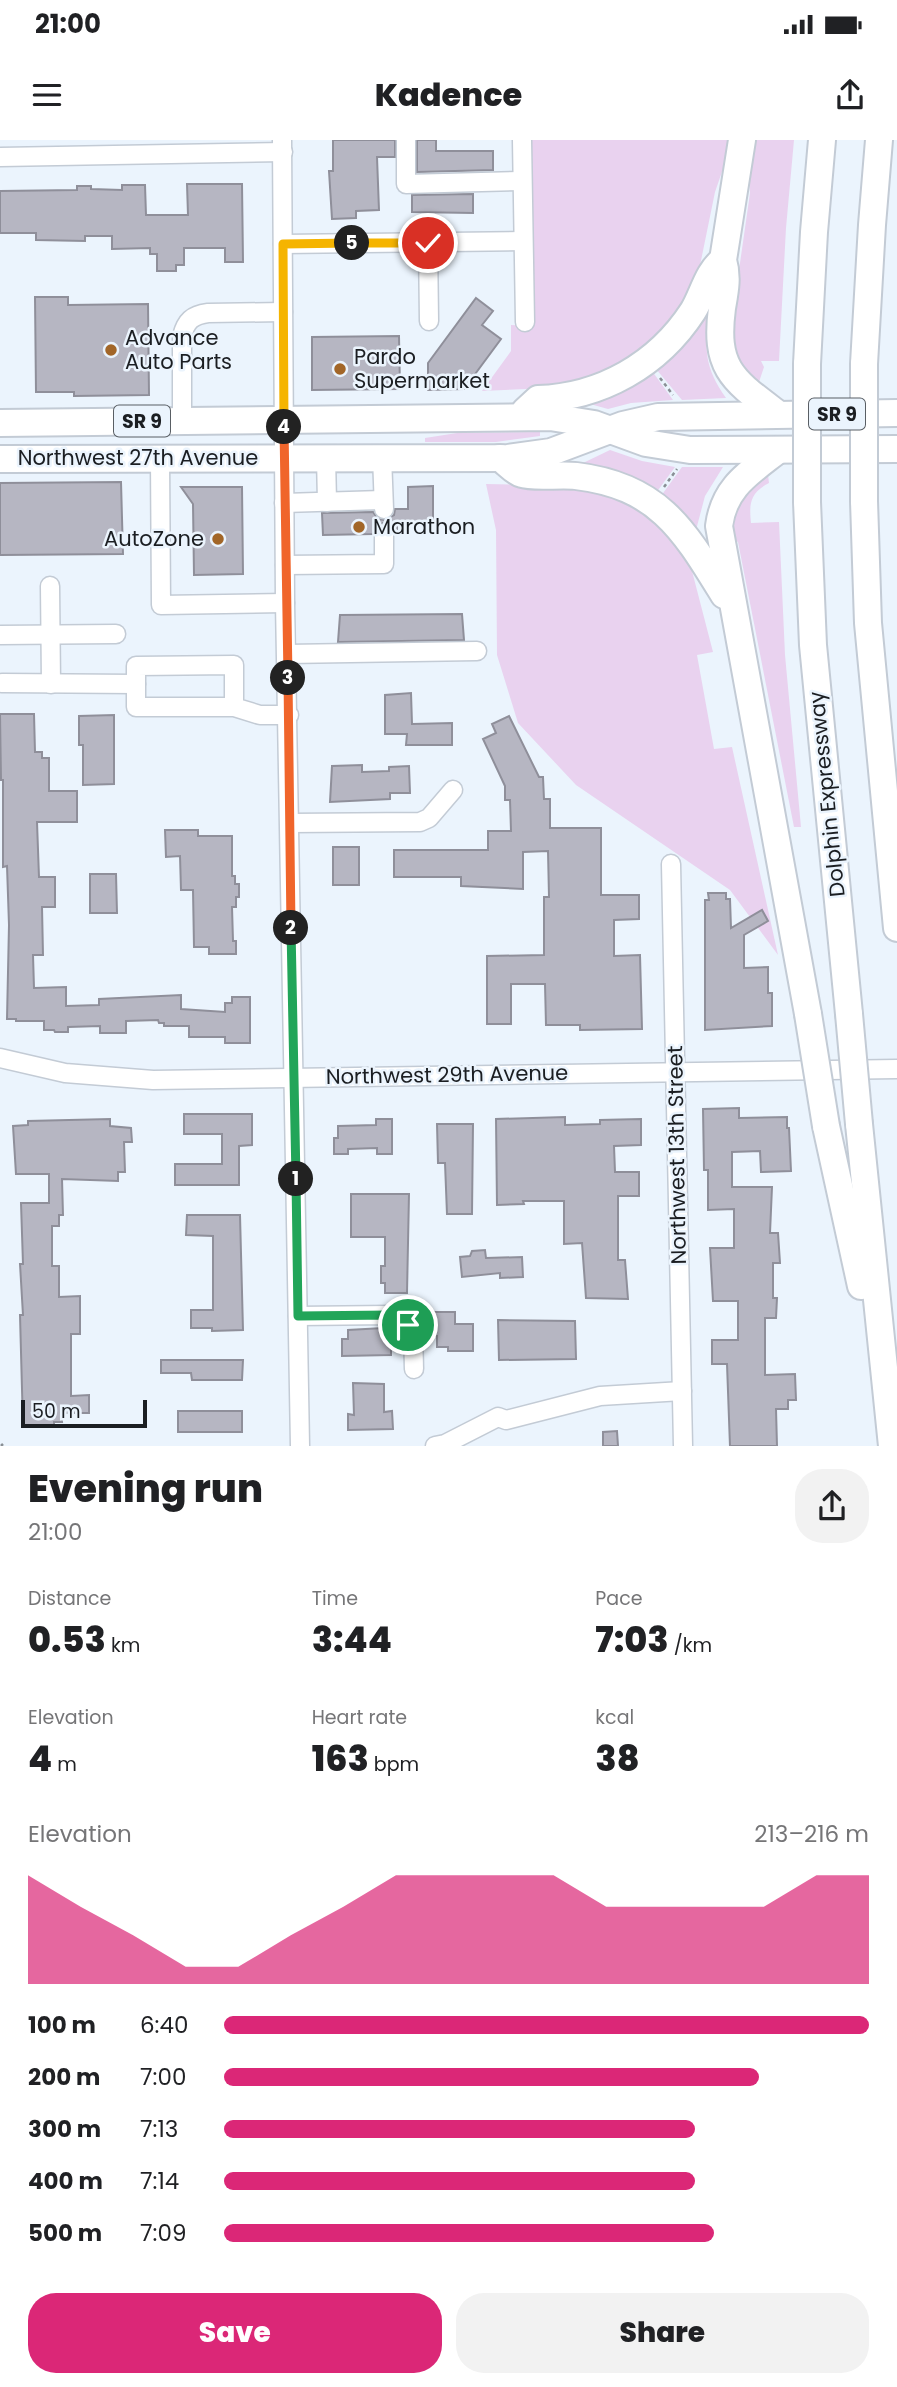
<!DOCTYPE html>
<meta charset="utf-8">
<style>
:root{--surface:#fff;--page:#f2f2f2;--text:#202124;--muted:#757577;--accent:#db2777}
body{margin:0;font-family:Poppins,sans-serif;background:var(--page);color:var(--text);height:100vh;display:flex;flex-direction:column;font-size:26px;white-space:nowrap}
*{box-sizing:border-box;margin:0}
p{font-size:23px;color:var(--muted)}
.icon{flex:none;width:38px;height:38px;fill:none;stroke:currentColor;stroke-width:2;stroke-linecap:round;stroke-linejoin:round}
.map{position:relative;height:1306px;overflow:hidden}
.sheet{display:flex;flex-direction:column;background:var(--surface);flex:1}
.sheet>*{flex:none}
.scale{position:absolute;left:21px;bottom:18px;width:126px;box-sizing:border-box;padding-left:7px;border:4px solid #1b1e22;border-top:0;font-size:19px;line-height:24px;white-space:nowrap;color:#1b1e22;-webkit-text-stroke:5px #ebf4fd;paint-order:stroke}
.pin{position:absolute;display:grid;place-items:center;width:60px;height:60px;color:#fff;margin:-30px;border:4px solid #fff;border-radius:50%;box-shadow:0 2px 7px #0007}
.km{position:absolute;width:35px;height:35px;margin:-18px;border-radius:50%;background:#222;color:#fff;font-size:19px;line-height:35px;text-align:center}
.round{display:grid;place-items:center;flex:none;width:74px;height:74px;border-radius:28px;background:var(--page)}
.overview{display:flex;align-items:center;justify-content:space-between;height:119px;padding:0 28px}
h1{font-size:38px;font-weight:800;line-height:52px}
.metrics{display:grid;grid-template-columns:repeat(3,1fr);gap:10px;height:119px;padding:7px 28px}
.metrics div{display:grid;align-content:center}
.metrics b{font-size:35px;font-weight:800}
.metrics small{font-size:19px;font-weight:400}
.metrics p{font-size:19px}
.chart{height:196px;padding:14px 28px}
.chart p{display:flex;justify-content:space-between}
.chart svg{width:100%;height:126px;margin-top:7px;fill:var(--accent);opacity:.7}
.primary-button{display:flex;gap:14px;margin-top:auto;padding:14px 28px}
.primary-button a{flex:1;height:80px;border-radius:28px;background:var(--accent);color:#fff;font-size:28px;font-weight:800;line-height:80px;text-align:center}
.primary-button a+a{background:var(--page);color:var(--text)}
ul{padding:0 28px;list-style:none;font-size:23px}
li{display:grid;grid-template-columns:112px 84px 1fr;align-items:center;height:52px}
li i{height:18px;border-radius:9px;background:var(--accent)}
.status{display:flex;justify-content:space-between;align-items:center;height:49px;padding:0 35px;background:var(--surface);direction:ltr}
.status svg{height:19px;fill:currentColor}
header{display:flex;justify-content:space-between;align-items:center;height:91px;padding:0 28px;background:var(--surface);font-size:32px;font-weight:800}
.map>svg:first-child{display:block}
</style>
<div class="status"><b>21:00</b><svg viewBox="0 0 49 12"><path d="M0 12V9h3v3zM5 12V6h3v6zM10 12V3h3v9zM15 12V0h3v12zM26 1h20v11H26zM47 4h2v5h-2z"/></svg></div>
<header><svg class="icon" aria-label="menu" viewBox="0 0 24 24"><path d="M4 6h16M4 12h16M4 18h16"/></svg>Kadence<svg class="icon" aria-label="share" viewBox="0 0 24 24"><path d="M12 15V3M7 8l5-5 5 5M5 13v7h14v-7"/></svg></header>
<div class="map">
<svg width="897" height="1306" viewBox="0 0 897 1306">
<rect width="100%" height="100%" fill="#ebf4fd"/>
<g fill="#e9d2ef">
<path d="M530,0H733L715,52L695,150L675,184L624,222L591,239L550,248L482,251L511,211V185L532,186Z"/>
<path d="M751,0H794L786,88L779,221H761L764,227L758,245L739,226L730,193L750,53L748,17Z"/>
<path d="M706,173L709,175C704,210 705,228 726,258L682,260L656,229Z"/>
<path d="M652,231L673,260L631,263L608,269L590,264Z"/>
<path d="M537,292H540V296L496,302H425V298L457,293Z"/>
<path d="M610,310L642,321L675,327L656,353L583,323Z"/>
<path d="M682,327H723L705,356L696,390L661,356Z"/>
<path d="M768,335L769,343C750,353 749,363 751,383L779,382L785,515L801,687H794L738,402L731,398V375L741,355Z"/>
<path d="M486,344L566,346L598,351L656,376L692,431L713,512L697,515L714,609L732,607L778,815L730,750L576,645L518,583L497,515L496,390Z"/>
</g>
<g fill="#b6b6c2" stroke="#8f8f9a" stroke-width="2">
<path d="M333,0H395V17H377L379,70L356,71V78L332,79L329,31H333Z"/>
<path d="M417,0H436V11H493V30L417,32Z"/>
<path d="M187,44H242L243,122H225V108H184V125H176V131H157V114H150V108L112,109V96H85V101L36,100V93H0V51L77,50V46H91V49L122,50V45H145L146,75H188Z"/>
<path d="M473,54V73L412,72V55Z"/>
<path d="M35,157H68V165L148,164L149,255L74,256V252H36Z"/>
<path d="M476,158L493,171L482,185L501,199L464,249L428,250V223Z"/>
<path d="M399,196L400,249L312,250V197Z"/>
<path d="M121,342L123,414L0,415V343Z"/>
<path d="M433,346V384L397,385V393H395L390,385L383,383L375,388L373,394L323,395L322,373L373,372L378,379L385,380L394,375L395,369H408V347Z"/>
<path d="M181,347H242L243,434L194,435L193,364Z"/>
<path d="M462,474L464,500L338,502L340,475Z"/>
<path d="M411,553L412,584L452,583V605H406L407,594H385V555Z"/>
<path d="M0,574H34L35,612H42V618H49V651H77V682H37L39,737H55V767H42L43,815H33L34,848L66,847V866L99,865V859L181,855V869L225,872V863H232V857H250V903H225V897H189V886H164V883H159L158,880L126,881V893H100V886L68,887V892H55L54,890H44V881H16V879H7L9,785L7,726L3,727V640H1Z"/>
<path d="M114,575V644L83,645V605H79V576Z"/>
<path d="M509,576L539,637H543L544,659H550V688H601V755H639V779L614,780V816L640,815L642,889L580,890V885H546L545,844H511V884H487V816L544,815V757H549L548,711L523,712V749L461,746V737H394V710H488V691H511L510,660H505V646L483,599L496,593L492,584Z"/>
<path d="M362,625V632L389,631V627L409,626L410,653H390V659L330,662L332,626Z"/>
<path d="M165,690H198V696H232V736H235V744H239V757H236V767H232L233,801H236V814H209V807H194L193,750H181L180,716L166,717Z"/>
<rect x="333" y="707" width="26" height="38"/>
<path d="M90,734H116L117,773H90Z"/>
<path d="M708,753H726V759H730L731,788L762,770L768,781L744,795V828L768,827V853H772V886L705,890V760H709Z"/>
<path d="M739,968V978L787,977V988H789L791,1031L761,1032L760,1011L732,1012V1047H772L770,1093H778L780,1123H773V1158H777L776,1178H765V1235L795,1234L796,1260H788V1269H776L777,1306H730L727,1224H712V1200H738V1161H713L710,1108H734V1069L708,1070V1030H704L703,969Z"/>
<path d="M184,974H252V1005L239,1006V1045H175V1024H222V994H184Z"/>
<path d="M565,977V985L600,984V980L641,979V1005L614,1006L615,1032H639V1056H618V1120H625L628,1159L586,1158L582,1103L564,1104V1061H523L524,1064L497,1065L496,979Z"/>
<path d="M110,979V986L131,988L132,1002H124L125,1032H118V1041L62,1039L63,1075H59V1086H52V1126H59V1157L80,1156V1194H71V1256L89,1255V1273H61L62,1282H54V1286H23L20,1175H23L20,1124H23L21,1063H49V1034H16L13,986L28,985V981Z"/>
<path d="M376,979H392V1014H377V1008L348,1009V1014H334V998H338V986L376,985Z"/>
<path d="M437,984H473L472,1074H447L445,1023H438Z"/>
<path d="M351,1054H409L407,1153H385V1143H381V1126H385V1097H351Z"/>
<path d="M187,1075H240L243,1190L212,1191V1188H191V1170H213V1096L186,1095Z"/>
<path d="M485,1110L486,1118L522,1117L523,1137L500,1138V1133L462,1137L460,1117L470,1116L472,1111Z"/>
<path d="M427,1172H455V1184H473V1211H448V1207H437V1196H432V1190H427Z"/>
<path d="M498,1180L575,1181L576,1219L499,1220Z"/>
<path d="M383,1188L384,1195H391V1215L342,1216V1199H348V1190Z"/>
<path d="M161,1220H243L242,1240H192L191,1233H161Z"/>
<path d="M353,1243L384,1244V1272L392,1271L393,1289L348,1290V1274L354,1275Z"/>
<rect x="178" y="1271" width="64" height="21"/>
<path d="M617,1291L618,1306H603V1292Z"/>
</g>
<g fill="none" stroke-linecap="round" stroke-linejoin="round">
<defs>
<g id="minor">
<path d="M282,0L285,463L300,1306"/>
<path d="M406,0V44L522,41"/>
<path d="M522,0L525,182"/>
<path d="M0,17L283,12"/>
<path d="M428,102L429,181"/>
<path d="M283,104L523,101"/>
<path d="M182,281V196C186,181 192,175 208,173L283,172"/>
<path d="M382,316L384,369"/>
<path d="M326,317L327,362"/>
<path d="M160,318L161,465L285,463"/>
<path d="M284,363L382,360"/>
<path d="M285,425L384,424V394"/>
<path d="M50,446L51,544"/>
<path d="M0,495L116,494"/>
<path d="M287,514L477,511"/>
<path d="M2,543L136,544"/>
<path d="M234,567V525L136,526V567H234L260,575H289"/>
<path d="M290,683L420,682L429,678L453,650"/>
<path d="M671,724L683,1306"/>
<path d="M0,918L65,933L153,940L897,929"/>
<path d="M298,1176L390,1175C417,1180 413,1206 414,1229"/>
<path d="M435,1306L445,1304L498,1277L506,1280L600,1256L682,1251"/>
</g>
<g id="highway">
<path d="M742,0L723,120C728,137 725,151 722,168C714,229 733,240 778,274"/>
<path d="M807,224L814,92L822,0"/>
<path d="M864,224L872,85L879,0"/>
<path d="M525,271L538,259C601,257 658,225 693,171C703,155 707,132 723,120"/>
<path d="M0,283L550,277L594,284L646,303L690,310L897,309"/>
<path d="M778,310C749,333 724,347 719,386L808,874"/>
<path d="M500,318C506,322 514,332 522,334C534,338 561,334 576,336C659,346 684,390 724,455"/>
<path d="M0,319L508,318L551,312L623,285L658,277L897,273"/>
<path d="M864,361L868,483L897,788"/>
<path d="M807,362L813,505L849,874"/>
<path d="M859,984L892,1306"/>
<path d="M826,986L861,1146"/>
</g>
</defs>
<use href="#minor" stroke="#c3cbd5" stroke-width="21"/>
<use href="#highway" stroke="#c3cbd5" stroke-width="30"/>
<g stroke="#898f95" stroke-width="2.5" stroke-dasharray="3.5 3.5" stroke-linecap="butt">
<path d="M660,238L673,255"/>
<path d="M664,347L677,329"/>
<path d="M1,1306L3,1304"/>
</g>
<use href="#minor" stroke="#fff" stroke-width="18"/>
<use href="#highway" stroke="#fff" stroke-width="26"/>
<defs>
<g id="highway-bridge">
<path d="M864,361V224"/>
<path d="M807,362V224"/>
<path d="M808,874L826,986"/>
<path d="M849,874L859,984"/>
</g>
</defs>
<use href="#highway-bridge" stroke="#c3cbd5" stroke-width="30" stroke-linecap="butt"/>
<use href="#highway-bridge" stroke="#fff" stroke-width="26"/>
</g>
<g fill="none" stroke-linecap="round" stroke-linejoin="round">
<defs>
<path id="split-1" d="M296,1039L298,1176L390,1175L403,1179L408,1185"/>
<path id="split-2" d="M291,788L296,1039"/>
<path id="split-3" d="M288,538L291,788"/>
<path id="split-4" d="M284,287L288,538"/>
<path id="split-5" d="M284,287L283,104L352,103"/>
<path id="split-6" d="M352,103H428"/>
</defs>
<use href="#split-1" stroke="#fff" stroke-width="14"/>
<use href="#split-2" stroke="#fff" stroke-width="14"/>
<use href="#split-3" stroke="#fff" stroke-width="14"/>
<use href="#split-4" stroke="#fff" stroke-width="14"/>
<use href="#split-5" stroke="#fff" stroke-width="14"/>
<use href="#split-6" stroke="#fff" stroke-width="14"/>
<use href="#split-1" stroke="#22a559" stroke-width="9"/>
<use href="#split-2" stroke="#22a559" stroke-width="9"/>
<use href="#split-3" stroke="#f0652b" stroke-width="9"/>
<use href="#split-4" stroke="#f0652b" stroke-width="9"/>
<use href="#split-5" stroke="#f5b400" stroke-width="9"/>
<use href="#split-6" stroke="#f5b400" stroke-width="9"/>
</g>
<g fill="#a26628" stroke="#ebf4fd" stroke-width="2.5">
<circle cx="111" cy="210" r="7"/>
<circle cx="340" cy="229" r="7"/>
<circle cx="359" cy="387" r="7"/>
<circle cx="218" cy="399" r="7"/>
</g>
<g text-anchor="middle" stroke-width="5" stroke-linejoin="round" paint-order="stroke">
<g fill="#ebf4fd" stroke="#595e64" stroke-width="2">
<rect x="809" y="258.5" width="56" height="31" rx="5"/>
<rect x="114" y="265.5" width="56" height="31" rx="5"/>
</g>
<g font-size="19" font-weight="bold" fill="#1b1e22">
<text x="837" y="281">SR 9</text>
<text x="142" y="288">SR 9</text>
</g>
<g font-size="21" fill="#1b1e22" stroke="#ebf4fd" text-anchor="start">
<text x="125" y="205">Advance<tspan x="125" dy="24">Auto Parts</tspan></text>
<text x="354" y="224">Pardo<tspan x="354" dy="24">Supermarket</tspan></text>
<text x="373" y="394">Marathon</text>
<text x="204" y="406" text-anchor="end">AutoZone</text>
</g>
<g font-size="21" fill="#1b1e22" stroke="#ebf4fd">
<text x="138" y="325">Northwest 27th Avenue</text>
<text transform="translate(827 654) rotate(-96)" y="7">Dolphin Expressway</text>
<text transform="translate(447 935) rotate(-1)" y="7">Northwest 29th Avenue</text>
<text transform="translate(677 1015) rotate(-91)" y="7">Northwest 13th Street</text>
</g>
</g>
</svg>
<div class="scale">50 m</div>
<div class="pin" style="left:408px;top:1185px;background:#1e9e55"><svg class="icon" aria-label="arrive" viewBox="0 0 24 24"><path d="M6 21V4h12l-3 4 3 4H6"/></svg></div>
<div class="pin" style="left:428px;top:103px;background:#d93025"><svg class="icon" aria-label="check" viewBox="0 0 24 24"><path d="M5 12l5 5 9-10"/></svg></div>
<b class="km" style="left:296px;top:1039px">1</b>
<b class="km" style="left:291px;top:788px">2</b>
<b class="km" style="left:288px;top:538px">3</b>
<b class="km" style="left:284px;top:287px">4</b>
<b class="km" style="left:352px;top:103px">5</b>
</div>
<section class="sheet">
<div class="overview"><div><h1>Evening run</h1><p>21:00</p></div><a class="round"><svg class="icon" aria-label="share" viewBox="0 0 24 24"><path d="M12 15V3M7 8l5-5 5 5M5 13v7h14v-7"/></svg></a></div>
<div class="metrics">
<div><p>Distance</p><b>0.53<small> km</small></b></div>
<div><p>Time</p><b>3:44</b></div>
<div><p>Pace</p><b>7:03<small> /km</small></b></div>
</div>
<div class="metrics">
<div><p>Elevation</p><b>4<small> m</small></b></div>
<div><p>Heart rate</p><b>163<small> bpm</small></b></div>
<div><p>kcal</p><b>38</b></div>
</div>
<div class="chart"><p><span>Elevation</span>213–216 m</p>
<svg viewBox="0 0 160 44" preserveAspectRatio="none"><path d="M0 44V6L10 17L20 27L30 38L40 38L50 27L60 17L70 6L80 6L90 6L100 6L110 17L120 17L130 17L140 17L150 6L160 6V44z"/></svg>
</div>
<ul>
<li><b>100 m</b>6:40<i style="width:100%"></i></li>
<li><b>200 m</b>7:00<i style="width:83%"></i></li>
<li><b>300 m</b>7:13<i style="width:73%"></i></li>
<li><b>400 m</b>7:14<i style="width:73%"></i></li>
<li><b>500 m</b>7:09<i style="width:76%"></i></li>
</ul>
<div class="primary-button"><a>Save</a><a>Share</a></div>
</section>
